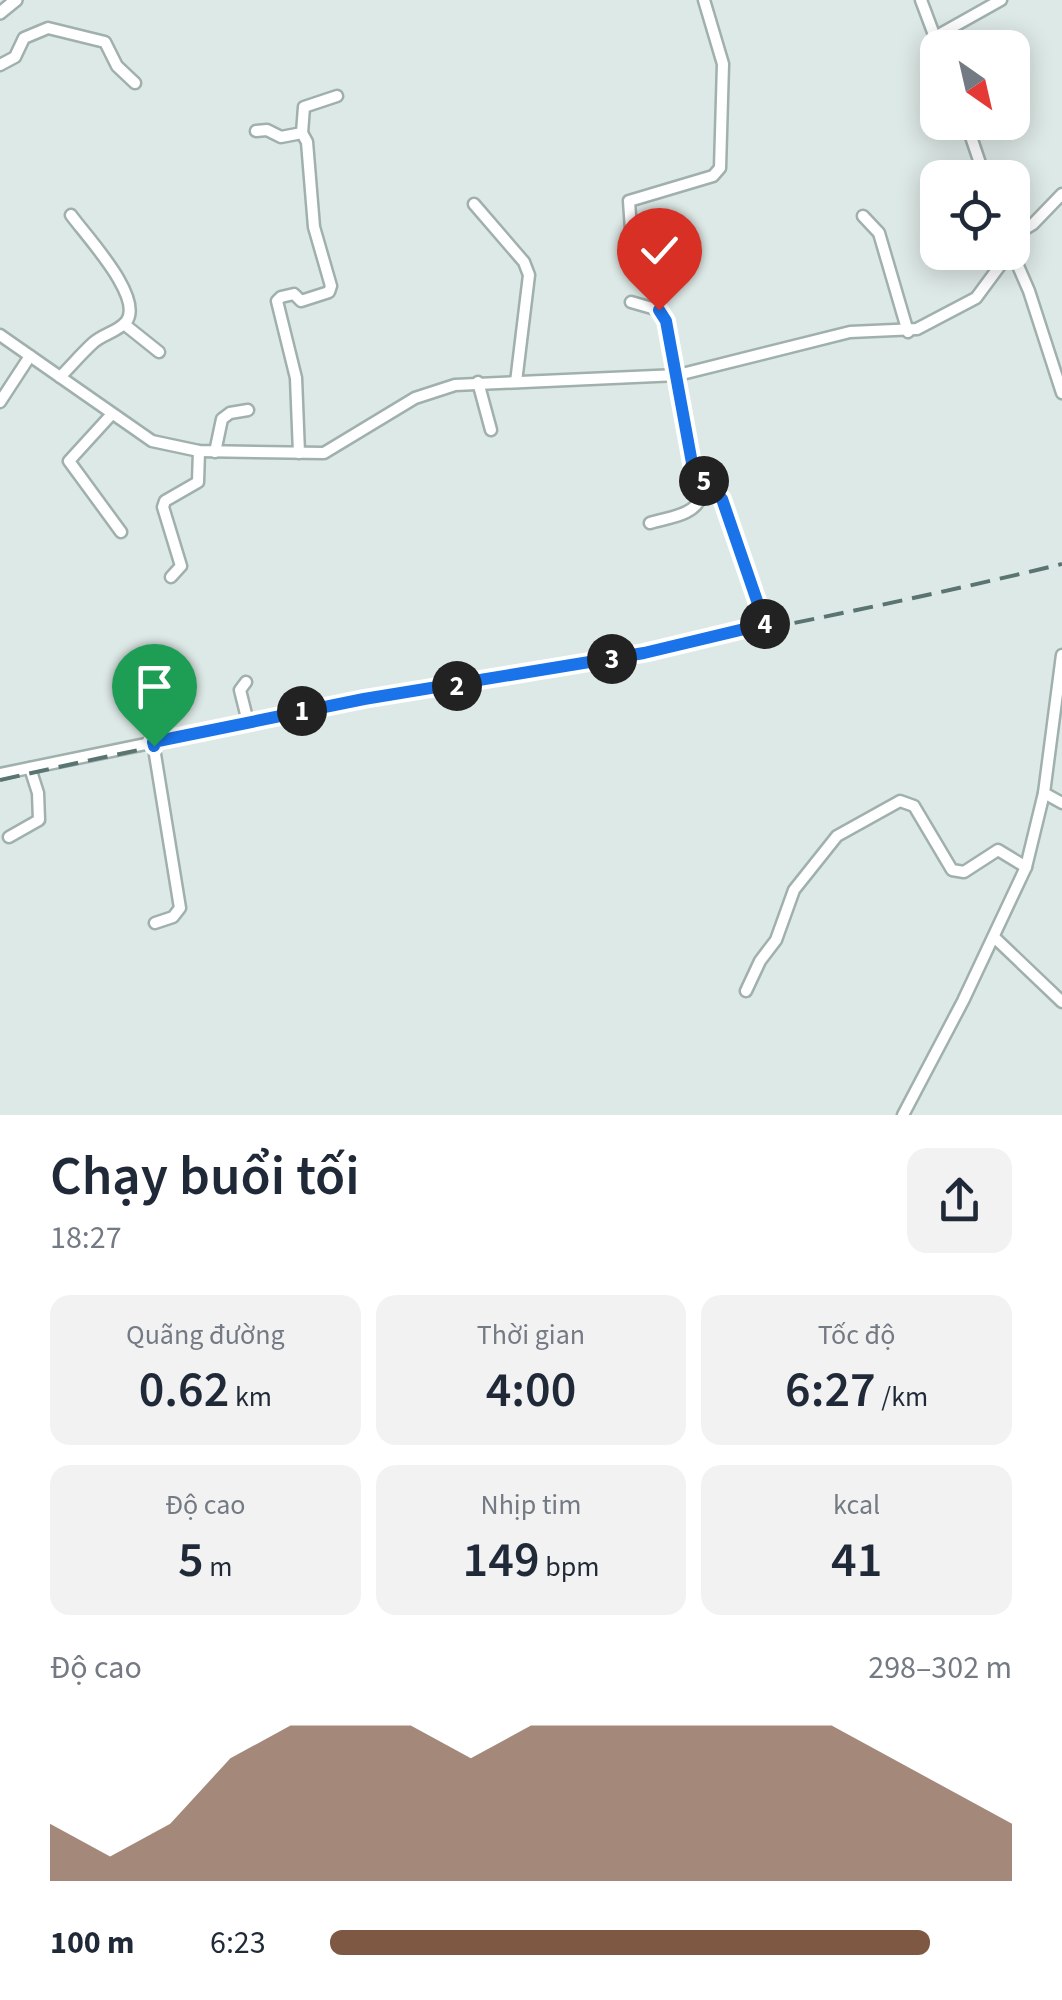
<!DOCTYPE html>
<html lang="vi">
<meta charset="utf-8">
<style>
:root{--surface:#fff;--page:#f2f2f3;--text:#1f2937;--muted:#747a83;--accent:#7e5843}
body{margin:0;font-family:"Source Sans 3",sans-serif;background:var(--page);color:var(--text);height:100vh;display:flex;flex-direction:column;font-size:38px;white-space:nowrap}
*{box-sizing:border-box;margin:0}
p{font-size:32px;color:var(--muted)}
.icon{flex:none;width:55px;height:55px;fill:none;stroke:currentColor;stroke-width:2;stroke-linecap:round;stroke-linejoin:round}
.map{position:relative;height:1115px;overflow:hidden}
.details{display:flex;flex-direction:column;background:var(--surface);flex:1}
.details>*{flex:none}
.needle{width:65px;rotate:146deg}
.buttons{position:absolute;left:920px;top:30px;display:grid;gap:20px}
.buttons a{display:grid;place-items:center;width:110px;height:110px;border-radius:20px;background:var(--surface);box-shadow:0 5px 25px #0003;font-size:50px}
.pin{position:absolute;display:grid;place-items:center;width:85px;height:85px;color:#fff;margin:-102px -42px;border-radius:50% 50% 50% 0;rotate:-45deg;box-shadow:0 0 10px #0007}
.pin .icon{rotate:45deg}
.km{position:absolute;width:50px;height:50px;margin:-25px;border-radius:50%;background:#222;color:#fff;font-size:28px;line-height:50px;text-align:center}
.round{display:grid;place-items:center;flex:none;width:105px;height:105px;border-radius:20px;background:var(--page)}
.overview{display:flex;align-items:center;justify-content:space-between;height:170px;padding:0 50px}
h1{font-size:55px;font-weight:600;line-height:75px}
.stats{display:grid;grid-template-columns:repeat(3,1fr);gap:15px;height:170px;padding:10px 50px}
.stats div{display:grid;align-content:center;border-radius:20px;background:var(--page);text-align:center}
.stats b{font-size:50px;font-weight:600}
.stats small{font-size:28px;font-weight:400}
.stats p{font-size:28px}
.chart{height:280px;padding:20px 50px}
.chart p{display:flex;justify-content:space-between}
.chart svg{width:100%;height:180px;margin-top:10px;fill:var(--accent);opacity:.7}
ul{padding:0 50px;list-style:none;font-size:32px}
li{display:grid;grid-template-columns:160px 120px 1fr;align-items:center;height:75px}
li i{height:25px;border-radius:12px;background:var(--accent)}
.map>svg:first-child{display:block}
</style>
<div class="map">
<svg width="1062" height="1115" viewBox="0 0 1062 1115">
<rect width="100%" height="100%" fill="#dde9e6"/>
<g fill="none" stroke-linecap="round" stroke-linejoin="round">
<defs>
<g id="minor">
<path d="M921,0L939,48"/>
<path d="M935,37L1001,0"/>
<path d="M0,65L15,57L24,38L48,28L105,42L117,66L135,83"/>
<path d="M966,122L985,178"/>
<path d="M256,131L267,130L281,137L302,133L307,142L314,227L331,286L329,292L301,301L294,294L281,297L277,301L296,378L299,453"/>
<path d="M302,133L304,107L337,96"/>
<path d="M474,204L524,262L529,275L516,382"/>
<path d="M863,216L879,233L908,332"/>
<path d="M631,230L629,201L713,176L720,168L723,64L704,0"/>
<path d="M1012,237L1033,224L1062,194"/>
<path d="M1012,252L1029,291L1062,393"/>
<path d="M631,302L659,310L666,321L693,474L722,499L768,630"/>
<path d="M124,324L159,352"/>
<path d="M0,335L152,441L199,451L324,453L415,398L455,385L678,375L850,332L917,329L976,298L1010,252"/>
<path d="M60,377C71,366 81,354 93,343C103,334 117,332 126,322C145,298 86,236 71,215"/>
<path d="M478,382L491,430"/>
<path d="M0,402L30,356"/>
<path d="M111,415L69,461L121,532"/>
<path d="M215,452L222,419L230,413L248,410"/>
<path d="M650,523C669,517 695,516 702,495L694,475"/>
<path d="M171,577L181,566L163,507L165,501L198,482L199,451"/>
<path d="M246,682L240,690L248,722"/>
<path d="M153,742L180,908L173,917L155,923"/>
<path d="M0,774L364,699L644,653L765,624"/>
<path d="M1044,793L1062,803"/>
<path d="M9,837L39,820L38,793L30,768"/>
<path d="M994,937L1062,1002"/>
<path d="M746,991L760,961L776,940L794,890L837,836L900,801L914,806L952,870L964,872L998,850L1026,867"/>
<path d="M903,1115L963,1001L1026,867L1044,793L1062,655"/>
</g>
<path id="tertiary" d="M0,13L16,0"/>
</defs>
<use href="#minor" stroke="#a0b0ad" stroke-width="15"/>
<use href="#tertiary" stroke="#a0b0ad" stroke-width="16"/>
<use href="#minor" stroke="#fff" stroke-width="10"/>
<use href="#tertiary" stroke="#fff" stroke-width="11"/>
<path stroke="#597471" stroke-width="4" stroke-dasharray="20 10" stroke-linecap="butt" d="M0,780C353,700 710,649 1062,564"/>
</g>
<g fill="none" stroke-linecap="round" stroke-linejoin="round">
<defs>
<path id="route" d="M154,746L153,742L364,699L644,653L765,624L722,499L694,474L666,321L659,310"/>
</defs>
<use href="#route" stroke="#fff" stroke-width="20"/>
<use href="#route" stroke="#1a73e8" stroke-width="12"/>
</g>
</svg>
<div class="buttons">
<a><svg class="needle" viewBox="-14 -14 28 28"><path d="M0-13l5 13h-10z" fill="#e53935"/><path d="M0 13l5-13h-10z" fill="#747a83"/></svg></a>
<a><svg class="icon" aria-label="locate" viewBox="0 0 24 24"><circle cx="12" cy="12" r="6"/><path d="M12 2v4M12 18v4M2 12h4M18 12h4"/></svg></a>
</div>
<div class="pin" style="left:154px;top:746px;background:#1e9e55"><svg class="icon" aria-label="arrive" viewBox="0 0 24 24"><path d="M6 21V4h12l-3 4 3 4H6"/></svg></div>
<div class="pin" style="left:659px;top:310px;background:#d93025"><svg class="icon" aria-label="check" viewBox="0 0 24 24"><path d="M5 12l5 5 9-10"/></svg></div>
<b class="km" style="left:302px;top:711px">1</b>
<b class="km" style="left:457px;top:686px">2</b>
<b class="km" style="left:612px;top:659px">3</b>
<b class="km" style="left:765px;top:624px">4</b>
<b class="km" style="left:704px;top:481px">5</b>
</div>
<section class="details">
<div class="overview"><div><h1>Chạy buổi tối</h1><p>18:27</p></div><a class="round"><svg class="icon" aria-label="share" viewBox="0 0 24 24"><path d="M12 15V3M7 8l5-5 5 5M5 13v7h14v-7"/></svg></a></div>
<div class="stats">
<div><p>Quãng đường</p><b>0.62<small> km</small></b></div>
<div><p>Thời gian</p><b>4:00</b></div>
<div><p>Tốc độ</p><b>6:27<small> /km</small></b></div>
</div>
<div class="stats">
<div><p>Độ cao</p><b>5<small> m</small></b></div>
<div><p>Nhịp tim</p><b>149<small> bpm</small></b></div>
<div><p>kcal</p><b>41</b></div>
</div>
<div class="chart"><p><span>Độ cao</span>298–302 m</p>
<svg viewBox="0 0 160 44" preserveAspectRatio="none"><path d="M0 44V30L10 38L20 30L30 14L40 6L50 6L60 6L70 14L80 6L90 6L100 6L110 6L120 6L130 6L140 14L150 22L160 30V44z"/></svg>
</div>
<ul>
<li><b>100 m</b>6:23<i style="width:88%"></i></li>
</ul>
</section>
